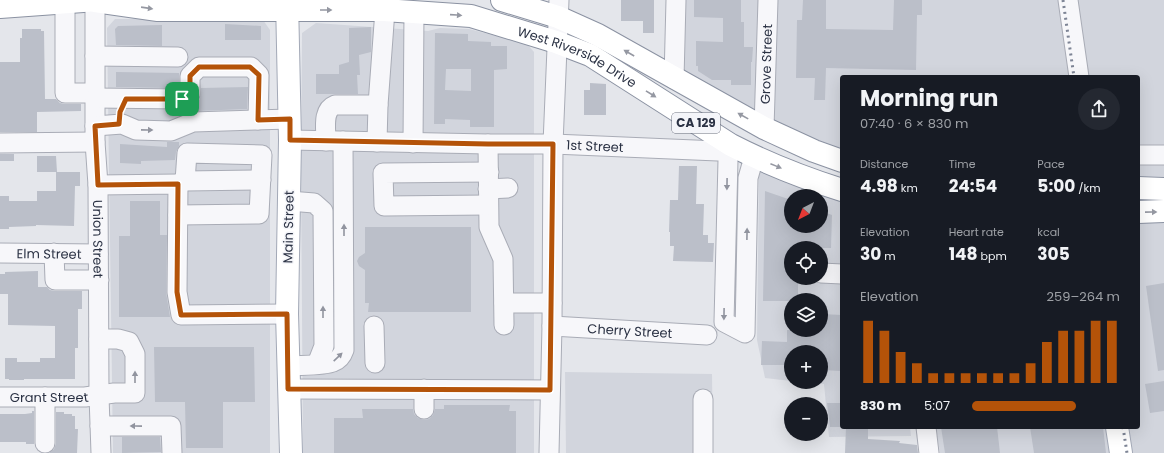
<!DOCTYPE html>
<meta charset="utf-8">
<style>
:root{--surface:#171b24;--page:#242831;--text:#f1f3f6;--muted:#9ea1a6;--accent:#b45309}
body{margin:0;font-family:Poppins,sans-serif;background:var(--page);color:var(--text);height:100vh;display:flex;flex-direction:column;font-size:15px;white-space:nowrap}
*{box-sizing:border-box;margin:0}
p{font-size:13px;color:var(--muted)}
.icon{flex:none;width:22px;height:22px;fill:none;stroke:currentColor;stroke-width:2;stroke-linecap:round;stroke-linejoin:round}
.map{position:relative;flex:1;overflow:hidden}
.panel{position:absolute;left:840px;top:75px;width:300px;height:354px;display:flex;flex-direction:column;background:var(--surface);border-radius:4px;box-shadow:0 4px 16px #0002}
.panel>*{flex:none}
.needle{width:26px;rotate:222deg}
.tools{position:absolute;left:784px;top:189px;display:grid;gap:8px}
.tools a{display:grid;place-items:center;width:44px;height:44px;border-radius:50%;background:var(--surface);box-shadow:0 4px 16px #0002;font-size:20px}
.pin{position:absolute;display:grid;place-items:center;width:34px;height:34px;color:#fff;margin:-17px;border-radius:8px;box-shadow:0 2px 6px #0006}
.round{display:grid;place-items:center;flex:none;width:42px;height:42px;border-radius:21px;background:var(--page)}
.head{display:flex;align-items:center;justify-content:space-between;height:68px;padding:0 20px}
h1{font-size:22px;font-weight:700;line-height:30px}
.figures{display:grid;grid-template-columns:repeat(3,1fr);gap:6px;height:68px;padding:4px 20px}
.figures div{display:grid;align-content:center}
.figures b{font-size:17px;font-weight:700}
.figures small{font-size:11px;font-weight:400}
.figures p{font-size:11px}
.chart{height:112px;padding:8px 20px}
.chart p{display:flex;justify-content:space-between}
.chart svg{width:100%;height:72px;margin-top:4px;stroke:var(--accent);stroke-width:6}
ul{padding:0 20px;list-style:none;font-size:13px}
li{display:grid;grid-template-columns:64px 48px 1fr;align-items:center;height:30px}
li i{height:10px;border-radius:5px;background:var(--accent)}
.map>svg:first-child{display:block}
</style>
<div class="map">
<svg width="1164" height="453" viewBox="0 0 1164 453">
<rect width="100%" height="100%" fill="#e4e6eb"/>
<g fill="#d2d5dd" fill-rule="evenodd">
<path d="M667,0H1164V177L1138,176V77H842V149L795,134L665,61Z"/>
<path d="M115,19H252L263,20L270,30V453H113L107,28Z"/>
<path d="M316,23L428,31L440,28L469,29L527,44L534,52V453H303L301,173L302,33Z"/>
<path d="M759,171L842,199V427H910L911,436L829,437L824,384L802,382H821V352H791V381L765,378L757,340ZM791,196H821V226H791ZM791,248H821V278H791ZM791,300H821V330H791Z"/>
<path d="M1138,222H1164V453H940L936,427H1138Z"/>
<path d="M565,372L712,374L713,453H566Z"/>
</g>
<g fill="#bbbfc9" fill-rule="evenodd">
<path d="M621,0H654V33H643V21H621Z"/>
<path d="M694,0H741V22H744V47H753L752,62H751V85H731V80H712L698,71V66H696V41L723,42V18L694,17Z"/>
<path d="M803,0H826V29L893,30L894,0H922V15H917L916,70L826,68L825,100H814L815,78H796L797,20H802Z"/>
<path d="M225,24L261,26V40H225Z"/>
<path d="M162,25V46L116,45L115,29L118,26Z"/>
<path d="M371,27V52L359,55L360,75H357L358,94H316V74H339V65L349,62V28Z"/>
<path d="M22,29H41V31H44L45,99H56L60,103L65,104H81V111L37,112V132H0V62H20V38H22Z"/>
<path d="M435,33L468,34V41L491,42V46H507V69L494,70V127H470V120L445,119V124H434ZM446,69H471V91L445,90Z"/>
<path d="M116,72L179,73V84H168V88L116,87Z"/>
<path d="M590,83L606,84V115H584V90H590Z"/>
<path d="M248,87L247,109L196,111V103L200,99L201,88Z"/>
<path d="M167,142H179V146L176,152L175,160L141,161V164L120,163V144L167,147Z"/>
<rect x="0" y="154" width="14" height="7"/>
<path d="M37,156H56L57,172H37Z"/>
<path d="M679,166H697L696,204H704L703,235H708V243H714L713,262L673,261L674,246H670V232H669L670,200H678Z"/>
<path d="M56,172H80V186H75L74,226L36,225V226L9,227V229H0V196H9V201H37V191H56Z"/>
<path d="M765,191L791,200V226H821V211L832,215L831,248H791V278H798V300H791V301H763Z"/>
<path d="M130,201H160V235H167L166,292L170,317H119V236H130Z"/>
<path d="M365,227H471V312H368L369,303H365V270L359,266L357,261L359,257L365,253Z"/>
<path d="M38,271V287H47L50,290L55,291H82V309H78V348H75V379H24V380H9V379H5V358H17V362H40V358H55V326L8,325V294H0V274H5V272Z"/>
<path d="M1164,283V370L1158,371L1146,286Z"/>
<path d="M821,314L842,315V371L821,370V352H791V365H761L762,341L787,342V330H821Z"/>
<path d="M154,347H254L255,402H223V448H186L185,402H155Z"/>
<path d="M1164,381V411L1150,413L1145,384Z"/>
<path d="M827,403H842V427H830Z"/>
<path d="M444,405H510L509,411H516V453H334V418H363L362,409H413L414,414L418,418L424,420L429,419L433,415L435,409H444Z"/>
<path d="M32,411H34V444H26V442H0V414H25L32,413Z"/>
<path d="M56,412H64V414H72V416H75V429H78L77,453H49L54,449L56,443Z"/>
<path d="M846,427H868V439L900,441L899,443L917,445L918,453H845Z"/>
<path d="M941,427H997L1000,453H945Z"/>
<path d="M1030,427H1103L1106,453H1034Z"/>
<path d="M122,437H160L161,452L122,453Z"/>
</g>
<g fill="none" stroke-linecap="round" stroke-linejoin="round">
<defs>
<g id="minor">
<path id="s1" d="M95,0V142L98,185L99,396L101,453"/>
<path d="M1068,0L1079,77"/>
<path d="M65,3V93H95"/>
<path d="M95,56L178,57"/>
<path d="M674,79L676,0"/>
<path d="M95,98L182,99L190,94V76L199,67H251L259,75L258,120"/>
<path d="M95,126L122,124L136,130L171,131L193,122L290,119"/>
<path id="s2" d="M764,128L768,0"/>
<path id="s3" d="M290,140L488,144H553L718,151L731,145"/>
<path d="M326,141C326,129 322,110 335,105H378"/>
<path d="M377,142L378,105L385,10"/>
<path d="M0,143L95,142"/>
<path d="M413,143L414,12"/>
<path d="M488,144L489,227L503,259L504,325"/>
<path d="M731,145L728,160L724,322L745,333L748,178L754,157"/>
<path d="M1138,155H1164"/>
<path d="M178,184L185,181L261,180"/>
<path d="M98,185L178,184L177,292L181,315L287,314"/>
<path d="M488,189L508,188"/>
<path d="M289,201L314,203L323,211L324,346L317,364"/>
<path d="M488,205L384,206L383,173L489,172"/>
<path d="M178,215L259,214L262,155L187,153L185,181"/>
<path id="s4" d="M0,253L98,254"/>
<path d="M54,253L55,280H99"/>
<path d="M821,273L842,274"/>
<path d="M504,303H552"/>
<path d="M374,326L375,363"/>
<path id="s5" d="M552,326L707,335"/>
<path d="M288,366C299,365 324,366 333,362C339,360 342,356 344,350L343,141"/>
<path d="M289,389L550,390"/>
<path id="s6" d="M0,397H85L114,393H135V354L129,342L118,339H99"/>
<path d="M45,397V443"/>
<path d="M703,399V453"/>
<path d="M424,409V389"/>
<path d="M100,426H171L172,453"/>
<path d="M926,427L929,453"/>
<path d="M549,453L552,326L553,144L559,0"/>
</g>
<g id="major">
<path d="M287,0L290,140L287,314L291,453"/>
<path d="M1117,427L1121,453"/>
</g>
<g id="highway">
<path d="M502,0L558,17L598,35L764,128L814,151L842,161"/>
<path id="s7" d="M95,1L158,10H384L471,16L556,42L590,55L731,145C766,163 804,178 842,190"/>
<path d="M0,7L97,0"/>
<path d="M1138,188L1164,189"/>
<path d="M1138,212L1164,211"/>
</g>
</defs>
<use href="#minor" stroke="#a9acb6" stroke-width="21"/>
<use href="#major" stroke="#a3a9b7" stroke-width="24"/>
<use href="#highway" stroke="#8b92a2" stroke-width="24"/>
<use href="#minor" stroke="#f7f7fa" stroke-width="19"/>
<use href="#major" stroke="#fff" stroke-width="22"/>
<use href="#highway" stroke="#fff" stroke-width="22"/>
<g stroke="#7d8495" stroke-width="3" stroke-dasharray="2 4" stroke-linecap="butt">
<path d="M1063,0L1074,77"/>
<path d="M1123,427L1127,453"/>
</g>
</g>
<defs><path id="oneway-solid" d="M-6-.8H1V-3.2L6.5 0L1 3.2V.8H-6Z"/></defs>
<g fill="#9598a2">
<use href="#oneway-solid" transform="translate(147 8) rotate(8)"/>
<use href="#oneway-solid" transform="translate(326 10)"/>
<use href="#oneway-solid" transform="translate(456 15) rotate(4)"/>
<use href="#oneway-solid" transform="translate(629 53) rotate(-150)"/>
<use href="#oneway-solid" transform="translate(651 94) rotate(32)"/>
<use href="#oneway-solid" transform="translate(743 116) rotate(-151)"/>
<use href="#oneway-solid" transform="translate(776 166) rotate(22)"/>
<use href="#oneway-solid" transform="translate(1151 212) rotate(-1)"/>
</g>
<g fill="#91949f">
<use href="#oneway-solid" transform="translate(147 130) rotate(1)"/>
<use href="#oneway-solid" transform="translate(727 184) rotate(91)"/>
<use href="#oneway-solid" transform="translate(344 230) rotate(-90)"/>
<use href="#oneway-solid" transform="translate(747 234) rotate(-89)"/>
<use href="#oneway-solid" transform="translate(323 312) rotate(-90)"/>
<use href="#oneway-solid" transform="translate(724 314) rotate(91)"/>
<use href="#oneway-solid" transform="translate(338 357) rotate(-44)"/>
<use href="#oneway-solid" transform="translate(135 377) rotate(-90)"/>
<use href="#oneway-solid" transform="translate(136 426) rotate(-179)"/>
</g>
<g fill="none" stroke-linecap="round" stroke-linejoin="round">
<defs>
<path id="route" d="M199,67H250L259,75L258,120L290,119V140L488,144H553L550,390L288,389L287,314L181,315L177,292L178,184L98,185L95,126L119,124L120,112L126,99H182L190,94V76Z"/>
</defs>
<use href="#route" stroke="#fff" stroke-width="8"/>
<use href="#route" stroke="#b45309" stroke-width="5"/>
</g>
<g text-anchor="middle" stroke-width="3" stroke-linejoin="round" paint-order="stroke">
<rect fill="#f4f5f9" stroke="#676c7a" stroke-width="1" x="672" y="113" width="48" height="20" rx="3"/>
<g font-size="12" font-weight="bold" fill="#2b3244">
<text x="696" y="127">CA 129</text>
</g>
<g font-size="13" fill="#2b3244" stroke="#f4f5f9">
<text dy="5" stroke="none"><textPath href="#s7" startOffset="491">West Riverside Drive</textPath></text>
<text dy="5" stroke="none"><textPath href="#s2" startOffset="64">Grove Street</textPath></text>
<text dy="5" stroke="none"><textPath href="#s3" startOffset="305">1st Street</textPath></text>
<text transform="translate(288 227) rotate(-89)" y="5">Main Street</text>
<text dy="5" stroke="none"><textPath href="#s1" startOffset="239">Union Street</textPath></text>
<text dy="5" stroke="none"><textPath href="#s4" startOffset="49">Elm Street</textPath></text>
<text dy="5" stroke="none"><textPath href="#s5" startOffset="78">Cherry Street</textPath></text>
<text dy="5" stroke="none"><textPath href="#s6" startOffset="49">Grant Street</textPath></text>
</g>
</g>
</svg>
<div class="tools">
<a><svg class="needle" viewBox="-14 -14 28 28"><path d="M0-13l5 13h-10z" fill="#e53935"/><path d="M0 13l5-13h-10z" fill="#9ea1a6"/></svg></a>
<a><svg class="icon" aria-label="locate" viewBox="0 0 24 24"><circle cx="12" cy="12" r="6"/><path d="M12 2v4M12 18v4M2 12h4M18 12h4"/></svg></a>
<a><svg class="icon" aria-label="layers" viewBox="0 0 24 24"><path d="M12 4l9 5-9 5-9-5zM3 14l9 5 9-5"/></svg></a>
<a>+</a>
<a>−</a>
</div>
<div class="pin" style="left:182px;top:99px;background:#1e9e55"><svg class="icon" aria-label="arrive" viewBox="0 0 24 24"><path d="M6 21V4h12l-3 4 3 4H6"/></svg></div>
<section class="panel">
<div class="head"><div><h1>Morning run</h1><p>07:40 · 6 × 830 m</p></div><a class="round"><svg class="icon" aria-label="share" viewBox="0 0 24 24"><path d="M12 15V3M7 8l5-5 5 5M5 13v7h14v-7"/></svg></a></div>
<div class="figures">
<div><p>Distance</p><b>4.98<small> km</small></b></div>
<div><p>Time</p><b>24:54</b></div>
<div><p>Pace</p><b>5:00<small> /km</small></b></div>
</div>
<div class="figures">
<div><p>Elevation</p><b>30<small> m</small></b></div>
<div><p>Heart rate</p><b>148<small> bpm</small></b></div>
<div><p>kcal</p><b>305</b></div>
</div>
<div class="chart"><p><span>Elevation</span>259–264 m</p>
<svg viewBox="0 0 160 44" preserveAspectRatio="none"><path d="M5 44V6M15 44V12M25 44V25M35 44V32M45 44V38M55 44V38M65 44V38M75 44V38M85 44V38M95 44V38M105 44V32M115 44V19M125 44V12M135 44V12M145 44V6M155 44V6"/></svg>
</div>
<ul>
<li><b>830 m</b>5:07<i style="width:70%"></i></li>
</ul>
</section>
</div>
